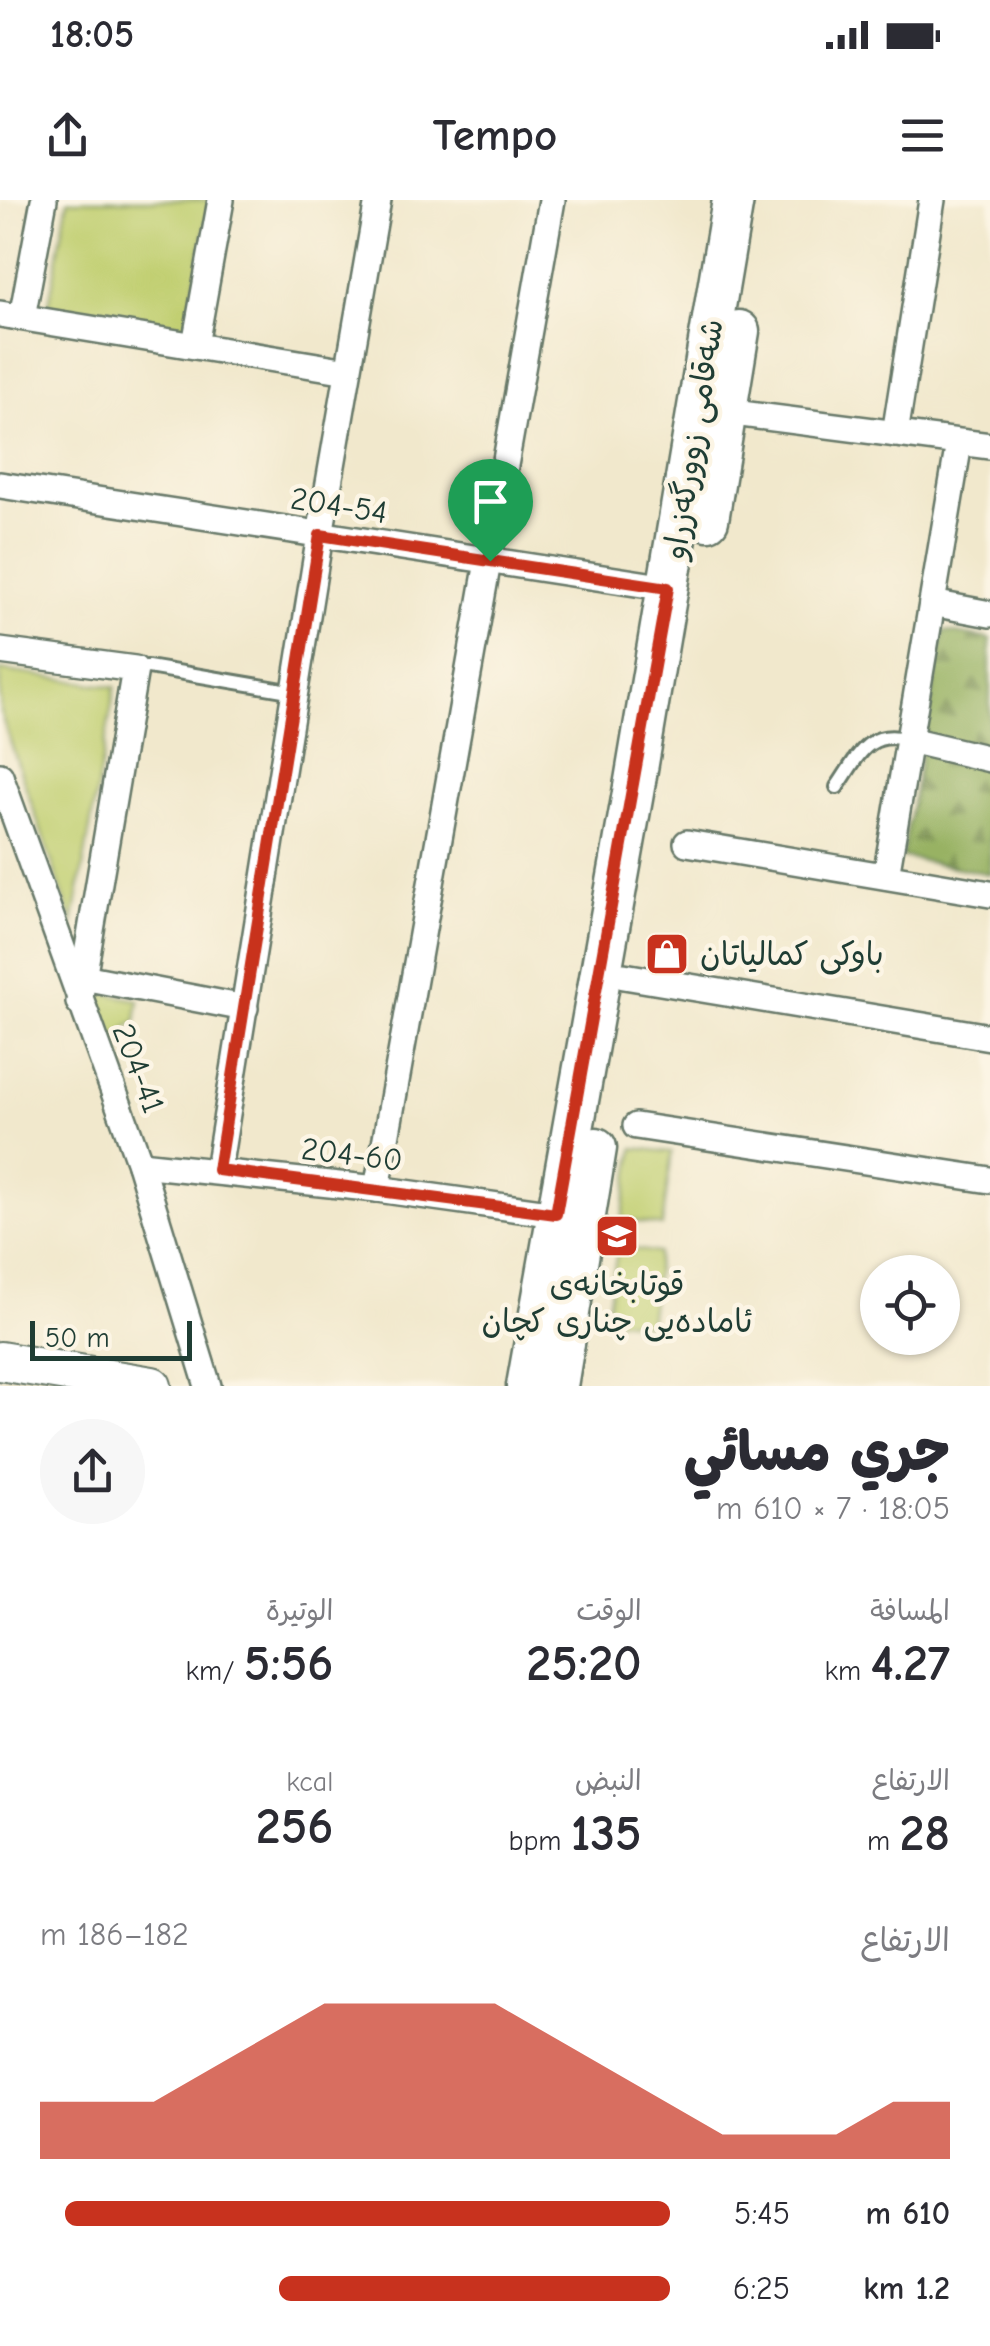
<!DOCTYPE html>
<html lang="ar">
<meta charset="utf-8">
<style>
:root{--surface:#fff;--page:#f7f7f7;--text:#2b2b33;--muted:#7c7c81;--accent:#c8321e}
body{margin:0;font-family:"Comic Neue","Playpen Sans Arabic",sans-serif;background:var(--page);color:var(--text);direction:rtl;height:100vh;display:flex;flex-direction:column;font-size:38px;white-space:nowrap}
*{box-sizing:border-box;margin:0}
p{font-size:32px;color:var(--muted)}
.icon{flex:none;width:55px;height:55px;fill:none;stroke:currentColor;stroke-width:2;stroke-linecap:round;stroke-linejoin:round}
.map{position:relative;height:1186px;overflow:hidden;direction:ltr}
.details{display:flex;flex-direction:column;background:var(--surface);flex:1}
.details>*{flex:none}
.buttons{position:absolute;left:860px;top:1055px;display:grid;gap:20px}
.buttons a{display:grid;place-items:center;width:100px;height:100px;border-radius:50%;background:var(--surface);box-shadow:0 2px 8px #0004;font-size:50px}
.scale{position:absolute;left:30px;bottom:25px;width:162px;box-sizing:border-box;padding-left:10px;border:5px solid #1f3d34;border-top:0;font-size:28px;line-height:35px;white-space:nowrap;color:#1f3d34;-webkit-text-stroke:8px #fcf5e5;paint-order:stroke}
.pin{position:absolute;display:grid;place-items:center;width:85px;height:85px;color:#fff;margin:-102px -42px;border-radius:50% 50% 50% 0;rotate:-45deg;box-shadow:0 0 10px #0007}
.pin .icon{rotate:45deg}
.round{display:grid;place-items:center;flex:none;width:105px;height:105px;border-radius:52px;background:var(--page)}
.head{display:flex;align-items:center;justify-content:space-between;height:170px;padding:0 40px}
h1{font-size:55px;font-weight:800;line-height:75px}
.stats{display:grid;grid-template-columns:repeat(3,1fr);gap:15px;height:170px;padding:10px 40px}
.stats div{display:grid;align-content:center}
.stats b{font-size:50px;font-weight:800}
.stats small{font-size:28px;font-weight:400}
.stats p{font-size:28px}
.chart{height:280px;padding:20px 40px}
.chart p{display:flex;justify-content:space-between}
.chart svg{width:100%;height:180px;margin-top:10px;fill:var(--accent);opacity:.7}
ul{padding:0 40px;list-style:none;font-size:32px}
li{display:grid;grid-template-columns:160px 120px 1fr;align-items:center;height:75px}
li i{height:25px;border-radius:12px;background:var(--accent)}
.status{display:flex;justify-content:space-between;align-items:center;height:70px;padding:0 50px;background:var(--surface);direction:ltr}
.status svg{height:28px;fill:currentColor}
header{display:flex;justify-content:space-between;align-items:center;height:130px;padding:0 40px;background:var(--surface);font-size:45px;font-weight:800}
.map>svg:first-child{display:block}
</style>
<div class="status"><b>18:05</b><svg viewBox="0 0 49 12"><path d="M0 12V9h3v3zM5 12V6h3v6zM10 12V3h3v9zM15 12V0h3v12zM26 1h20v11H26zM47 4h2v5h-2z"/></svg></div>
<header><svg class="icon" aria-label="menu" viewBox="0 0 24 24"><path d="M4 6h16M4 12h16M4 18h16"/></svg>Tempo<svg class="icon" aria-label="share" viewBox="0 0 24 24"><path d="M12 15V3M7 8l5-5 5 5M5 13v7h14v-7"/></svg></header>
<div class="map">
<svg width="990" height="1186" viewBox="0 0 990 1186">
<defs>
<pattern id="forest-firs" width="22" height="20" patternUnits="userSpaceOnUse" patternTransform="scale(2.5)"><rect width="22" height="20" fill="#98b263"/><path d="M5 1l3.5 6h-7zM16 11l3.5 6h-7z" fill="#7b9252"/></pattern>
</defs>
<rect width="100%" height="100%" fill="#fcf5e5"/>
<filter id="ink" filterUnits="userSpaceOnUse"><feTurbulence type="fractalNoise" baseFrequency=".01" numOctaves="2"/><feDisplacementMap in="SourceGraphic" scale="20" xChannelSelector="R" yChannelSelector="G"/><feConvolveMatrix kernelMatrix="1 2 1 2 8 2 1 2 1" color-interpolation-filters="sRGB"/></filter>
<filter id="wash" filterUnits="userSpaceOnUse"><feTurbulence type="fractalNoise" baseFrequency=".0048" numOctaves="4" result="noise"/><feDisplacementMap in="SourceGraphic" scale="40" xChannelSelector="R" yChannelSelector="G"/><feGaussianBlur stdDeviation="2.25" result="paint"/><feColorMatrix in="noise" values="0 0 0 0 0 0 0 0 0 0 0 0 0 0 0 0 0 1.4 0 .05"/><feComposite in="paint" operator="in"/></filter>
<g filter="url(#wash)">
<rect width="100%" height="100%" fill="#f1e8cc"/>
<g fill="#c1cf71" stroke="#708652" stroke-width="2.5">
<path d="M68,0H210L186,133L48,109Z"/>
<path d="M0,470L115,487L73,724L0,512Z"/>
<path d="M97,792L139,800L136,821L112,838Z"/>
<path d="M634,948L672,952L662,1026L622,1019Z"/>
<path d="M618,1046L658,1053L649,1124L606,1118Z"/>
</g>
<path fill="url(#forest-firs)" stroke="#5c784c" stroke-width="2.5" d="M944,431L990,439V674L902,657Z"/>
</g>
<g filter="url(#ink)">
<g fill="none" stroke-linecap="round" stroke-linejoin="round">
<defs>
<g id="lane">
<path d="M135,469L148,467L295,492"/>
<path d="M837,587C858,557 867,528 909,540"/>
</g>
<g id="street">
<path d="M0,114L348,171"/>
<path d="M22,117L44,0"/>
<path d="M195,145L221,0"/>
<path d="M726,212L990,246"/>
<path d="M895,234L932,0"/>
<path d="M0,285L668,388"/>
<path d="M932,403L990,414"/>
<path d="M0,451L135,469L79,802"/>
<path d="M909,540L990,559"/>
<path d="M0,576L140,964L208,1186"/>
<path d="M687,643L990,694"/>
<path d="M886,676L959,243"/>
<path d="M624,776L990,837"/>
<path d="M83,777L245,808"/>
<path d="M636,926L990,980"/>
<path d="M140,964L377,989L556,1014"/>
<path d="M218,970L320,335L378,0"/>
<path d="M377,989L552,0"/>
</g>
<path id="secondary" d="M0,1161L152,1186"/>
<g id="primary">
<path d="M708,320L739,131"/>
<path d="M527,1186L633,593L733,0"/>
<path d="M557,1186L596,948"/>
</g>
</defs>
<use href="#lane" stroke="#687969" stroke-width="18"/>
<use href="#street" stroke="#687969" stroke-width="30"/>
<use href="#secondary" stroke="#687969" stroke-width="42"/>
<use href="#primary" stroke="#687969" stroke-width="45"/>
<use href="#lane" stroke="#fff" stroke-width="12"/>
<use href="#street" stroke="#fff" stroke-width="25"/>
<use href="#secondary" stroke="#fff" stroke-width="38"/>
<use href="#primary" stroke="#fff" stroke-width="40"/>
</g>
</g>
<g fill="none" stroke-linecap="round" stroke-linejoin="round" filter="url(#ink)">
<defs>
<path id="route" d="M320,335L668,388L556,1014L218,970Z"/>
</defs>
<use href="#route" stroke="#fff" stroke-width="20"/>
<use href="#route" stroke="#c8321e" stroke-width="12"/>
</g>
<defs>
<symbol id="shop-square" viewBox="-11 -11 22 22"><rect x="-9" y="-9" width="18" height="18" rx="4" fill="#c8321e" stroke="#fcf5e5"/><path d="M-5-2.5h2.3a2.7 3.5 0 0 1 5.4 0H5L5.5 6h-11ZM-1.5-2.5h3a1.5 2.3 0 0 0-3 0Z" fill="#fff"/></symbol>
<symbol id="school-square" viewBox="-11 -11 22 22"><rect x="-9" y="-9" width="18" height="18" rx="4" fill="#c8321e" stroke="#fcf5e5"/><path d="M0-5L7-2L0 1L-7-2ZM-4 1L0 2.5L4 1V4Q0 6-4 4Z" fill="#fff"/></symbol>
</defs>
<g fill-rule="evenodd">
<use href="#shop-square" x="642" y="729" width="50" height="50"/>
<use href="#school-square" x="592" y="1011" width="50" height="50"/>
</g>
<g text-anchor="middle" stroke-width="9" stroke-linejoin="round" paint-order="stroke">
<g font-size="32" fill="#1f3d34" stroke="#fcf5e5">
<text transform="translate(693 239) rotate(-81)" y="11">شەقامی زوورگەزراو</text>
<text transform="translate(339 305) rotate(9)" y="11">204-54</text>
<text transform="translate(139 868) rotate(69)" y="11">204-41</text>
<text transform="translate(352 954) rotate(7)" y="11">204-60</text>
</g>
<g font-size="32" fill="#1f3d34" stroke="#fcf5e5" text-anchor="start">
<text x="700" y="765">باوکی کمالیاتان</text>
<text x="617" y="1095" text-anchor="middle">قوتابخانەی<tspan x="617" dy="37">ئامادەیی چناری کچان</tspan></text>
</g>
</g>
</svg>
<div class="buttons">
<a><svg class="icon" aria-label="locate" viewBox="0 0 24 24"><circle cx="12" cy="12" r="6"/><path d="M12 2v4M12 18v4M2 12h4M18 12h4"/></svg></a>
</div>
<div class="scale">50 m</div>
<div class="pin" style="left:490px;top:361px;background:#1e9e55"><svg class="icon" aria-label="arrive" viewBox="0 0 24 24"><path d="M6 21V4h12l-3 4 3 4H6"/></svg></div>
</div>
<section class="details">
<div class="head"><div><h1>جري مسائي</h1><p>18:05 · 7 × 610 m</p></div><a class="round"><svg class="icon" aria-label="share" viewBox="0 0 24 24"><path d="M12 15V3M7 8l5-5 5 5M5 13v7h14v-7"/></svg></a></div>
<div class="stats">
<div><p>المسافة</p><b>4.27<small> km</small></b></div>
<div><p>الوقت</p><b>25:20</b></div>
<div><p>الوتيرة</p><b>5:56<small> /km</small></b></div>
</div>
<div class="stats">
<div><p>الارتفاع</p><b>28<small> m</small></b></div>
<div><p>النبض</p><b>135<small> bpm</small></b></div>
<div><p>kcal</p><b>256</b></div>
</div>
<div class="chart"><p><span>الارتفاع</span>182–186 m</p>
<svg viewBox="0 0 160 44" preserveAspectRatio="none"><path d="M0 44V30L10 30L20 30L30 22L40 14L50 6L60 6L70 6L80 6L90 14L100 22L110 30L120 38L130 38L140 38L150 30L160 30V44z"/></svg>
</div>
<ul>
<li><b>610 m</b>5:45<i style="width:96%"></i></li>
<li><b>1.2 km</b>6:25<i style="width:62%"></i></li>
</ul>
</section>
